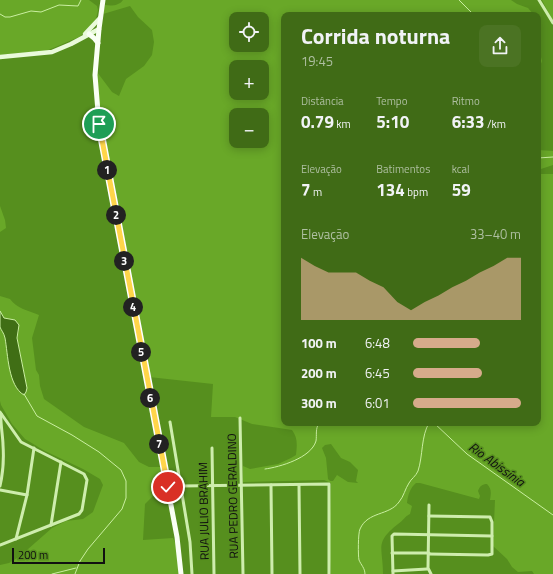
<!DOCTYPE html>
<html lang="pt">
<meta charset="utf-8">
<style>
:root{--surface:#406b16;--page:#4b7323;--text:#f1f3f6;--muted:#aebfa1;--accent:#d6ab8b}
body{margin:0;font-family:"Titillium Web",sans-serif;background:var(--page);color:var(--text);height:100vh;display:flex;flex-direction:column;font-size:15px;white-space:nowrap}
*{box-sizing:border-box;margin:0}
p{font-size:13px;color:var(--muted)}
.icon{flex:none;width:22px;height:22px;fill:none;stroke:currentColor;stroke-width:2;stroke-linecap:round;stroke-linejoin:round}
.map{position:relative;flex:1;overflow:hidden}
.side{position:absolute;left:281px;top:12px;width:260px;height:414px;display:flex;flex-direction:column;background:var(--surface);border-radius:8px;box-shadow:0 2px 10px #0003}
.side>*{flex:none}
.buttons{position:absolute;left:229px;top:12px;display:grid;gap:8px}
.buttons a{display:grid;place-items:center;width:40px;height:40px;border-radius:8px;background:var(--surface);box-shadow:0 2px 10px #0003;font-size:20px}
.scale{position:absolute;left:12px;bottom:10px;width:93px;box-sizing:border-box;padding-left:4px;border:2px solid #111;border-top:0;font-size:11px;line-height:14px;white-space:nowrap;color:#111;-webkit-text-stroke:3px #568f1e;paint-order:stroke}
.pin{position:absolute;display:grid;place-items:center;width:34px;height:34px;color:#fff;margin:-17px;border:2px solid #fff;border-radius:50%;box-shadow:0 1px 4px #0007}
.km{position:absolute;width:20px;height:20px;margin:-10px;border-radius:50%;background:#222;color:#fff;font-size:11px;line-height:20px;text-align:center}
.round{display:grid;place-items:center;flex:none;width:42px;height:42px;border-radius:8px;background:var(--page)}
.head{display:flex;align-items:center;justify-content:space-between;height:68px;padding:0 20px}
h1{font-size:22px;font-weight:700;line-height:30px}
.figures{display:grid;grid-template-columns:repeat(3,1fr);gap:6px;height:68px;padding:4px 20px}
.figures div{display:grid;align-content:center}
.figures b{font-size:17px;font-weight:700}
.figures small{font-size:11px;font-weight:400}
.figures p{font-size:11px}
.chart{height:112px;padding:8px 20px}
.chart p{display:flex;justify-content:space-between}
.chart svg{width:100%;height:72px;margin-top:4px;fill:var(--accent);opacity:.7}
ul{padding:0 20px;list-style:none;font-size:13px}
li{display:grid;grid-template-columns:64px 48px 1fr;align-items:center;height:30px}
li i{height:10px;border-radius:5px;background:var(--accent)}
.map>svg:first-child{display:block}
</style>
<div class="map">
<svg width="553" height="574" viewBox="0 0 553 574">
<rect width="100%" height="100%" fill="#568f1e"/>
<g fill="#69a828" fill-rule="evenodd">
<path d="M0,0H89L97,6L98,10L96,19L84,33L79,37L46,51L0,55Z"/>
<path d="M123,0H511L517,4L528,8L534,15H284V423H538V174H553V574H534L532,571L518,572L512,567L507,559L493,546L495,500H490C491,494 492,489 487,484C482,484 480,486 478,491L480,496L479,499L420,483H416C410,488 408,495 407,503L412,506L410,514C405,516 403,521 398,524C374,543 383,547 383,574H331L329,544L331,483L324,480L243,482V466L250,469L278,464L291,458L296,455C297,445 298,438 292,430L252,424L235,417H211L213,384L149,377L99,116L97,72L112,92L119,96L126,79L144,66L152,55L154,42L152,30L138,17L130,6L103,14L105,5C111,6 119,6 123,0ZM236,19H262V45H236ZM236,67H262V93H236ZM236,115H262V141H236ZM331,444L341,458L350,462L358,470L356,481L358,483L348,482L337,475L333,481H330L328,479L326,458L322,448L325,445Z"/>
<path d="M542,0H553V21Z"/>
<path d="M538,45L542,61L538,72Z"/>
<path d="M538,150L553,151V165L538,170Z"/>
<path d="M0,206L5,220L6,228L0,232Z"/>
<path d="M0,296L10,299C16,308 29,311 39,315L32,338L36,370L39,375L40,386L44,399L84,427L124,443L139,462L149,467H161L164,485L145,504L143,540L173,538L176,544L179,574H0V565L9,563L19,557L52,528L66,521L83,519L93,512L103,485L100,479L83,469L45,451L25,439L12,424L1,405L0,401V327L4,334L10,369L16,387L27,388L17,338L19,331L15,320L4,318L0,311Z"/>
</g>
<path fill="#406e15" stroke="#caefa1" d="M0,311L4,318L15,320L19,325L17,338L27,388L26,392L24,395C8,386 8,354 5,338C4,333 1,330 0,327C0,322 0,316 0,311Z"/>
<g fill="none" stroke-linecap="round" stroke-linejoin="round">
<g stroke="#caefa1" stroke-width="1">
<path d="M459,0L474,15"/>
<path d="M0,14L5,17H10L31,11L41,12L59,5L78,6L81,0"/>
<path d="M538,158L553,157"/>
<path d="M24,394L37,416L72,435L99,452L121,470L126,481V498L122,509L88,549L80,561L75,574"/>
<path d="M434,423L467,454L553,515"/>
<path d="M265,469C280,467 311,458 316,441C317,435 315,429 319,423"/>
<path d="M52,574L76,568"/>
<path d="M365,574C365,568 361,565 359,560C358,556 358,533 360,529C368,511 389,516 399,502C404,496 405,489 409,483C411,479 416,476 418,471C423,456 421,436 429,423"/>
</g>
<g stroke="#ceedad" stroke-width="3">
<path d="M539,0L553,23"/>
<path d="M0,412L21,442L84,474L87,480L82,510L79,514L0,545"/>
<path d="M240,418L243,574"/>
<path d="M170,422L190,542L192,574"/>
<path d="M212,448L214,574"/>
<path d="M271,485L272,574"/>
<path d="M299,485L300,574"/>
<path d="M0,486C3,473 4,459 3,445C3,437 0,421 1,414"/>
<path d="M181,486L329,484V574"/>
<path d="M0,490L27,495"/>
<path d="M429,505L428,568L431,574"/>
<path d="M51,525L61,462"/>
<path d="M16,539L27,495L34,448"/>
<path d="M392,553H429"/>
<path d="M429,554L488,555L492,554V522L490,517L429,516"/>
<path d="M393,571L427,569"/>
<path d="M393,574L392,536L394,534L492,536"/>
</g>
<g stroke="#e9fada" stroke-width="4.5">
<path d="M85,34L100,18"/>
<path d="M0,57L52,52L71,44L99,29"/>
</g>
<g stroke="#f9fff4" stroke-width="5">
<path d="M103,0L99,29L95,75L99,124L177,537L181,574"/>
<path d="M89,34L94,38L98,43"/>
</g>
</g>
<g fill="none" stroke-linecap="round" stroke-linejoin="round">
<defs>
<path id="route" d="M99,124L168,487"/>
</defs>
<use href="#route" stroke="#fff" stroke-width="8"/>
<use href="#route" stroke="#ffd54a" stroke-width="5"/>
</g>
<g text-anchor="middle" stroke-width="3" stroke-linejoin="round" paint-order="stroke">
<g font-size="12" fill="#111" stroke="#568f1e">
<text transform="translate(233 496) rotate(-91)" y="4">RUA PEDRO GERALDINO</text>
<text transform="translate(204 511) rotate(-91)" y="4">RUA JULIO BRAHIM</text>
</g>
<g font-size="13" font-style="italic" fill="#111" stroke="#568f1e">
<text transform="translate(497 464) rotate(36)" y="5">Rio Abissínia</text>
</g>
</g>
</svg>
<div class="buttons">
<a><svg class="icon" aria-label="locate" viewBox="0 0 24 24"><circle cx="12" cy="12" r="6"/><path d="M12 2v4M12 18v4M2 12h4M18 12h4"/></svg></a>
<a>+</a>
<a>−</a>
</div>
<div class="scale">200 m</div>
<div class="pin" style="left:99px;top:124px;background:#1e9e55"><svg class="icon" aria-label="arrive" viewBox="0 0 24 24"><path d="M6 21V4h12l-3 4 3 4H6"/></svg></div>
<div class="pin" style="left:168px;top:487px;background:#d93025"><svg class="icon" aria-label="check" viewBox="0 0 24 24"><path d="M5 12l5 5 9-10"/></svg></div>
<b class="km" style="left:107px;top:170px">1</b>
<b class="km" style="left:116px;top:215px">2</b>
<b class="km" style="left:124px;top:261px">3</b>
<b class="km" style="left:133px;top:307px">4</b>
<b class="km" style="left:141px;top:352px">5</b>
<b class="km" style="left:150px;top:398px">6</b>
<b class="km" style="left:159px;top:444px">7</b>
<section class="side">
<div class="head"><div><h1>Corrida noturna</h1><p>19:45</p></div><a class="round"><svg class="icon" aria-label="share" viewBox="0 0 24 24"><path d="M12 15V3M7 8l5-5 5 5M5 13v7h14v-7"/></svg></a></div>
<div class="figures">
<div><p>Distância</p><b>0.79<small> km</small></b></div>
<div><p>Tempo</p><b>5:10</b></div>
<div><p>Ritmo</p><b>6:33<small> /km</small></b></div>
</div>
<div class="figures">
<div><p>Elevação</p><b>7<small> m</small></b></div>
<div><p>Batimentos</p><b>134<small> bpm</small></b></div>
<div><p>kcal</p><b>59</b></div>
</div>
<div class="chart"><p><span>Elevação</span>33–40 m</p>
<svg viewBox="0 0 160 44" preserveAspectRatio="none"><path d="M0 44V6L10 11L20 15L30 15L40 15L50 20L60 24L70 33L80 38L90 33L100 29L110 24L120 20L130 15L140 11L150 6L160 6V44z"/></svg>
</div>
<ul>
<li><b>100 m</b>6:48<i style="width:62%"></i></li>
<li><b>200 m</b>6:45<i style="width:64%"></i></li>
<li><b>300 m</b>6:01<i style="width:100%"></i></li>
</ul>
</section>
</div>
